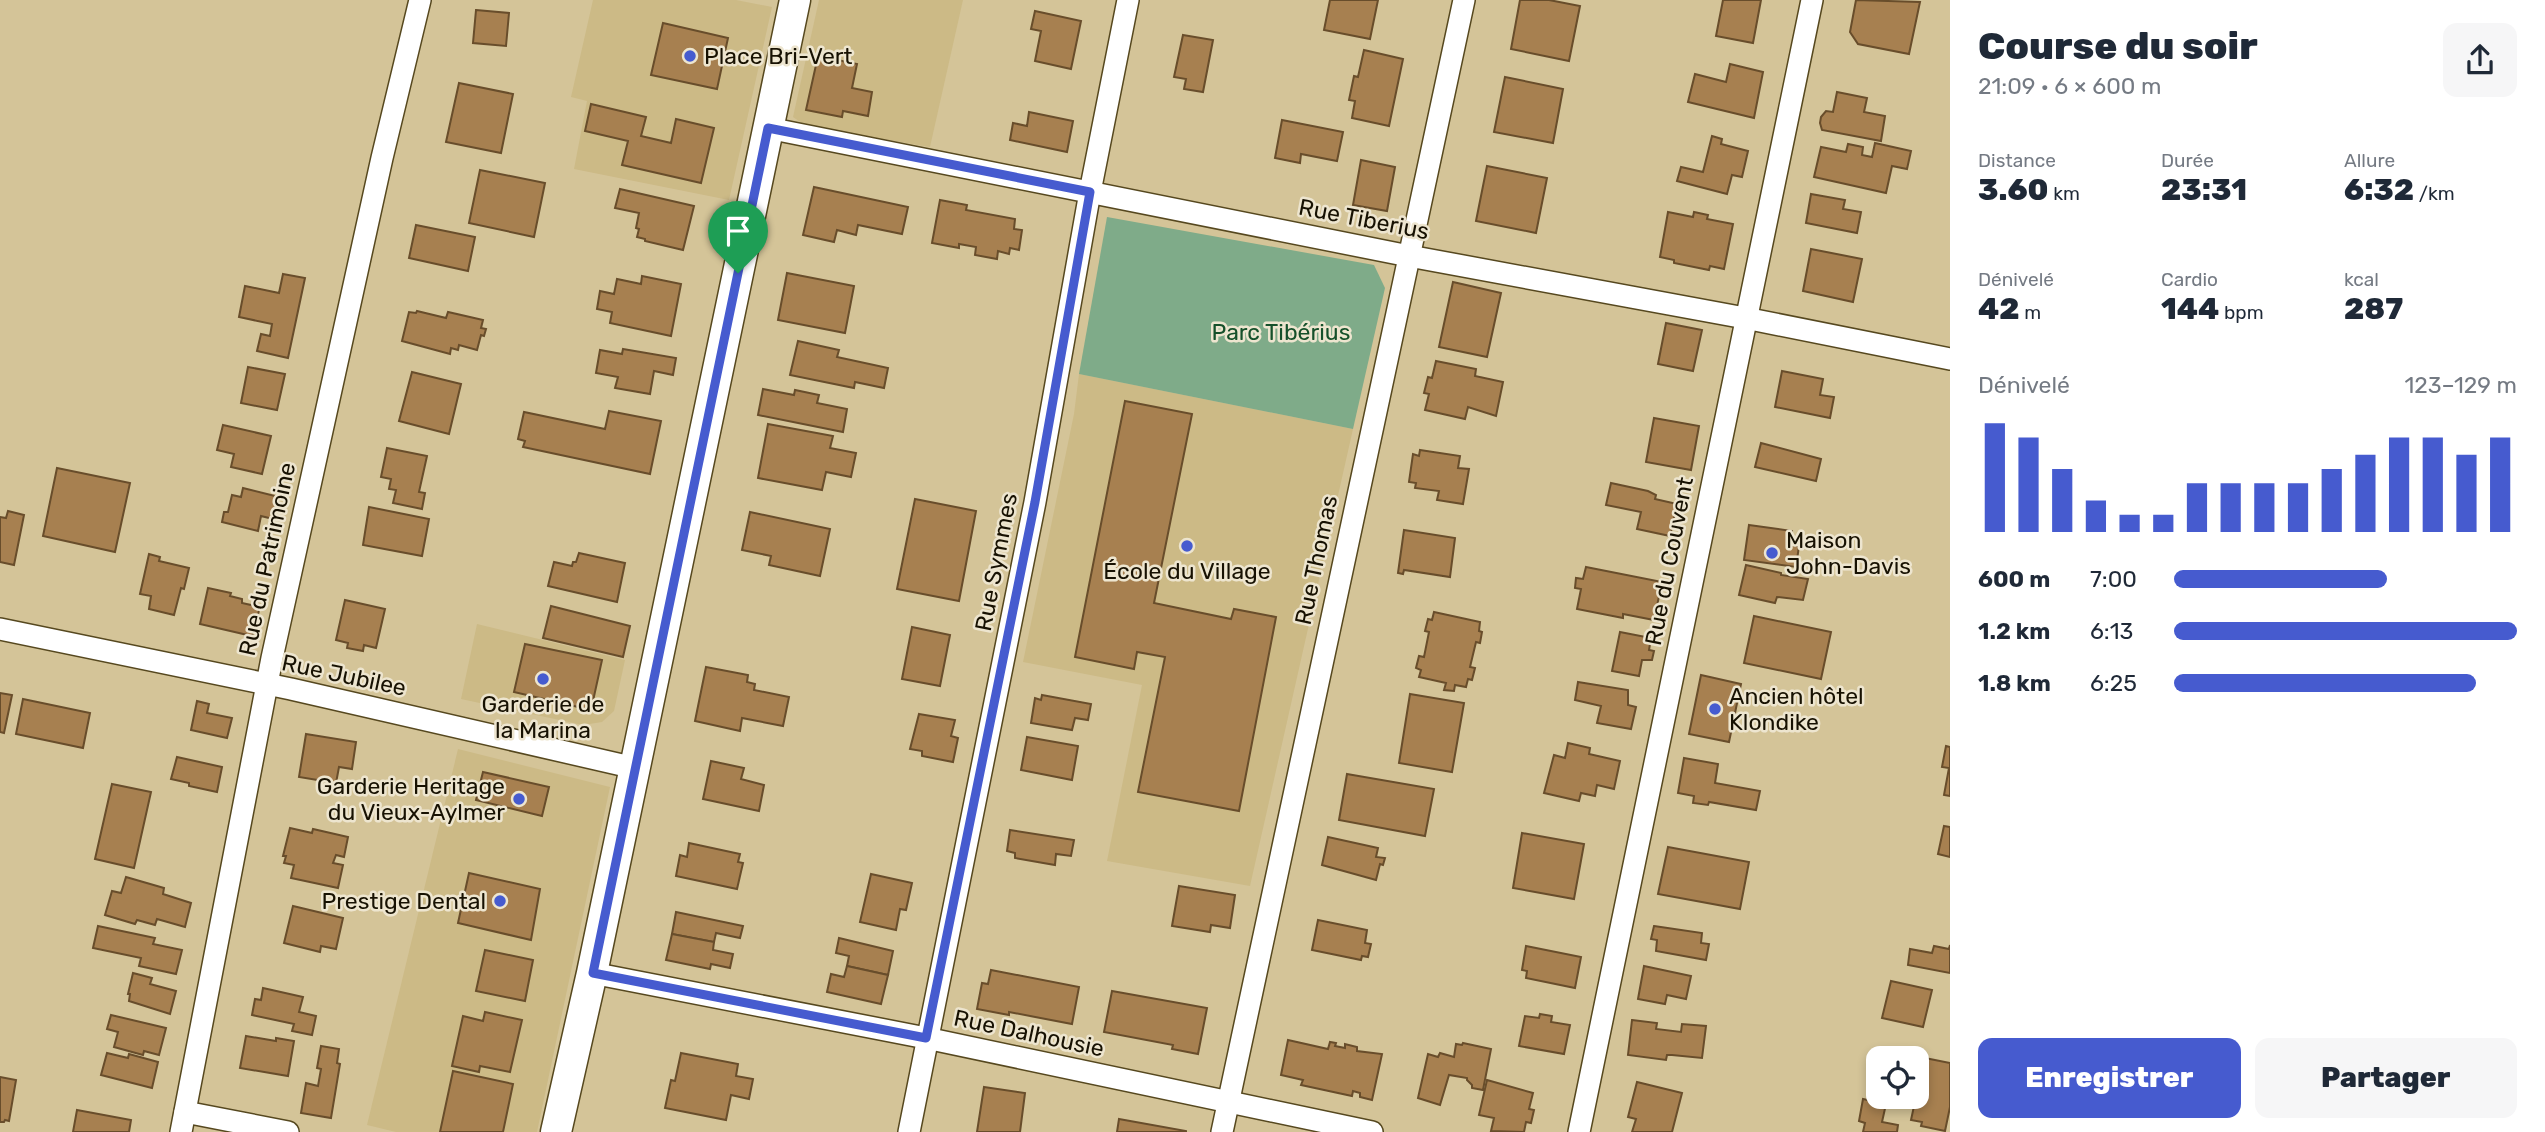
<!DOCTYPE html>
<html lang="fr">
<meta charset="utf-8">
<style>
:root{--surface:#fff;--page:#f6f6f7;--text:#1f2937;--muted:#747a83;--accent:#465bcf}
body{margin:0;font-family:Rubik,sans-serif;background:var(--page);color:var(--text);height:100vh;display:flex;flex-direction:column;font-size:26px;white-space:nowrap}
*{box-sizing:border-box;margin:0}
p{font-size:23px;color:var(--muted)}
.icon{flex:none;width:38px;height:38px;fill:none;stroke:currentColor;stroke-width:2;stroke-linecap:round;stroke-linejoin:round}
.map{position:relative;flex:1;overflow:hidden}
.drawer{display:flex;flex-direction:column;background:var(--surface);width:595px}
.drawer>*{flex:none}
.tools{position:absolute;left:1866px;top:1046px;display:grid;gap:14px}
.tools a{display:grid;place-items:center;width:63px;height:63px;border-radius:14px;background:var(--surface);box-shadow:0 4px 10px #0003;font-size:35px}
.pin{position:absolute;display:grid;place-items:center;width:60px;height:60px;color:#fff;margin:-72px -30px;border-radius:50% 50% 50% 0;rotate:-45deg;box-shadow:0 0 7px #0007}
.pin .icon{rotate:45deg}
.round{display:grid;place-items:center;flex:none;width:74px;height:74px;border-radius:14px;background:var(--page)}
.summary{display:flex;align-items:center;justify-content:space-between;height:119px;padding:0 28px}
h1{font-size:38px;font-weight:800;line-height:52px}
.figures{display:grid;grid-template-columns:repeat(3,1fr);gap:10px;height:119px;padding:7px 28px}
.figures div{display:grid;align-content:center}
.figures b{font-size:30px;font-weight:800}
.figures small{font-size:19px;font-weight:400}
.figures p{font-size:19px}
.chart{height:196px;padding:14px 28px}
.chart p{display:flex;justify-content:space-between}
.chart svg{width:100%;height:126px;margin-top:7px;stroke:var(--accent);stroke-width:6}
.action{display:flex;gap:14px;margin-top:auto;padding:14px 28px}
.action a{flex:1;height:80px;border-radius:14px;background:var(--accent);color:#fff;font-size:28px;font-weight:800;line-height:80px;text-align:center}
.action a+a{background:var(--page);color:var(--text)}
ul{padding:0 28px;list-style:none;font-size:23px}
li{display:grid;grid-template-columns:112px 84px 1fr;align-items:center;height:52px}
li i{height:18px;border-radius:9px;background:var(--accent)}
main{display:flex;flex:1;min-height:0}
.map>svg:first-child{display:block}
</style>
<main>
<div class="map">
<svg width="1950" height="1132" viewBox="0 0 1950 1132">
<rect width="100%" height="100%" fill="#d4c498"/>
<g fill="#ccba86">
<path d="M593,0H736L772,7L729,200L574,169L587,101L571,97Z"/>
<path d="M819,0H963L930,147L806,126L793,117Z"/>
<path d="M1079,374L1353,429L1250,886L1107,861L1142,685L1023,662L1074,414Z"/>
<path d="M477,624L625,660L614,711L602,722L583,725L461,699Z"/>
<path d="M458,749L610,787L537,1132H396L367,1125Z"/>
</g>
<path fill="#7fab89" d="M1107,217L1374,265L1385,288L1353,429L1079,374Z"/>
<g fill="#a78050" stroke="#684d2b" stroke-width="2">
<path d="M1330,0H1378L1370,39L1324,30Z"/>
<path d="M1520,0H1549L1580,6L1569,61L1511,49Z"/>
<path d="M1723,0H1761L1753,43L1716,36Z"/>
<path d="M1856,0L1920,2L1909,54L1858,44L1850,32Z"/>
<path d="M476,10L509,13L506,46L473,43Z"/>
<path d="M1035,11L1081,21L1071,69L1035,61L1041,31L1031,29Z"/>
<path d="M663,23L728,38L717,89L651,75Z"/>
<path d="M1183,35L1213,40L1203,92L1184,89L1186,79L1174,77Z"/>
<path d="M1364,50L1403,59L1389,126L1352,118L1355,101L1349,100L1354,76L1358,77Z"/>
<path d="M818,56L857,64L852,88L872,92L868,116L843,111L842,117L806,110Z"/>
<path d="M1730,64L1763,72L1754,118L1688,102L1695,74L1726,82Z"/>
<path d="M1505,77L1563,89L1553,143L1494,132Z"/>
<path d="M459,83L513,94L501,153L446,142Z"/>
<path d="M1837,92L1867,98L1864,112L1885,116L1881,141L1822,130L1820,123L1821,117L1826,111L1833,112Z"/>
<path d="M591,104L646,117L641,136L671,143L676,119L714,128L701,183L622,165L628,141L585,131Z"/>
<path d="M1029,112L1073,121L1067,152L1010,140L1013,123L1027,126Z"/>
<path d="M1282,120L1343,132L1337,161L1301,154L1300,163L1275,158Z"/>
<path d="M1712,136L1722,139L1721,144L1748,151L1742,177L1732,175L1727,194L1677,181L1681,167L1703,172Z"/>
<path d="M1875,143L1911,151L1907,169L1892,166L1886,193L1814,177L1821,147L1846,152L1848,144L1863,147L1862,155L1872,157Z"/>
<path d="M1361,160L1395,167L1387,211L1353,205Z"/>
<path d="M1487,166L1547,178L1536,233L1476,221Z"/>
<path d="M480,170L545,183L534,237L469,223Z"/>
<path d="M814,187L908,207L902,234L858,225L856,235L837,230L834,242L803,235Z"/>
<path d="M620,189L694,206L683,250L645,241V239L637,237L639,229L636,228L639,213L615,208Z"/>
<path d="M1811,194L1845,200L1843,209L1861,212L1857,233L1806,223Z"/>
<path d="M940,200L967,205L966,210L1015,219L1014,229L1022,230L1019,250L1010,248L1009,254L998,251L997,259L975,255L976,247L959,244V248L932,243Z"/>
<path d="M1668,212L1693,217L1694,212L1708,215L1707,219L1733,224L1724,269L1710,266L1709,270L1674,263V260L1660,257Z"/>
<path d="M416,225L475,237L468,271L409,258Z"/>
<path d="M1811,249L1862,259L1853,302L1803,291Z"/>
<path d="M787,273L854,286L845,333L778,320Z"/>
<path d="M283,274L305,278L288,358L257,351L261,334L270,336L272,324L239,317L245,286L279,293Z"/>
<path d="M642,276L681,284L671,336L610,323L612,312L597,309L600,291L614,294L617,279L641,284Z"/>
<path d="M1453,282L1501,293L1487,357L1439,347Z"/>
<path d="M417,311L446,318L448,312L483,320L481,328L486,329L484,336L481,335L477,350L459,345L458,350L451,348L450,354L402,341L409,312L416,313Z"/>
<path d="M1666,323L1702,330L1693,371L1658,364Z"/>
<path d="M798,341L839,350L837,357L888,368L884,388L855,382L854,388L790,375Z"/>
<path d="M623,349L676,358L673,375L654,371L650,394L615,388L618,377L596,373L600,350L622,354Z"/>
<path d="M1436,361L1476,369L1475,376L1503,382L1496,416L1468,407L1465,419L1425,410L1429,394L1424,393L1428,377L1432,378Z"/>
<path d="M248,367L285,374L277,410L241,403Z"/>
<path d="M1782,371L1823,379L1820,395L1834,397L1830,418L1775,407Z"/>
<path d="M412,372L461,384L449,434L399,421Z"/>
<path d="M763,389L794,395L795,390L819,395L817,403L847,409L843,432L758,415Z"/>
<path d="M1125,401L1192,414L1154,603L1231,619L1234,609L1276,617L1239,811L1138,792L1165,657L1137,652L1134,669L1075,657Z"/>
<path d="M609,411L661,421L650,474L523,447L525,441L518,439L524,412L605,429Z"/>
<path d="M1654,418L1699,426L1691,470L1646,462Z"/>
<path d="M768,424L833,436L830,448L856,453L851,477L826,472L822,490L758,478Z"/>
<path d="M223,425L271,436L262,474L231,467L234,454L217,450Z"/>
<path d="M1761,443L1821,459L1816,481L1755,467Z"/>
<path d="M387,448L427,456L419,492L425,493L422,509L393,503L396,490L389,489L391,479L381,477Z"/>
<path d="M1420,450L1460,456L1458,468L1469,469L1463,504L1437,500L1439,491L1415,488L1416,483L1409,482L1413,454L1419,456Z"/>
<path d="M57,468L130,483L115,552L43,536Z"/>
<path d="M1611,483L1648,491L1656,495L1655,499L1677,504L1670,536L1637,529L1641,512L1606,505Z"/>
<path d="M243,488L279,497L273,519L261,516L258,531L222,522L224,512H228L232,495L241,497Z"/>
<path d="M915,499L976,511L959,601L897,589Z"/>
<path d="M369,507L429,519L422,556L363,545Z"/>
<path d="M8,511L24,515L14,565L0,562V517L6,518Z"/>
<path d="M750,512L830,529L820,576L769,565L771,556L742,550Z"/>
<path d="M1749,525L1792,531L1791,545L1799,546L1796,567L1744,560Z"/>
<path d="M1404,530L1455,538L1450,577L1404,570L1403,574L1398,573Z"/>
<path d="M579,553L625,563L617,602L548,586L554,562L572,566L573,562H576Z"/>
<path d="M149,554L160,557L159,561L189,568L184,589L181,588L174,615L149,609L151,596L140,594Z"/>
<path d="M1746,565L1781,573V575L1808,579L1803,600L1777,597L1775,603L1739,595Z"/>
<path d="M1586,567L1662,582L1654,620L1623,614V618L1577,609L1581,589L1575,588L1576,578L1583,579Z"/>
<path d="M208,588L231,593L230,596L242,599V603L260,607L252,636L200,624Z"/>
<path d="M345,600L385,609L376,648L364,645L363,651L347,648L348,643L336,640Z"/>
<path d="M551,606L630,626L623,657L543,638Z"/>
<path d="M1434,612L1480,622L1479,631L1482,632L1480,643L1476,642L1470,667L1475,668L1472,680L1468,679L1466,687L1455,685L1454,691L1444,690L1446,683L1419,677L1421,670L1416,668L1419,656L1424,657L1429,632L1425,631L1428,619L1432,620Z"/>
<path d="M1754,616L1831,632L1821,679L1744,663Z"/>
<path d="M912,627L950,635L940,686L902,679Z"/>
<path d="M1620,632L1651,638L1649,650L1654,651L1652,660H1642L1639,676L1612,671Z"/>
<path d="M525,644L602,660L591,710L514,692Z"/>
<path d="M706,667L748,675L747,682L755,684L754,690L789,697L783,726L742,718L740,731L695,721Z"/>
<path d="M1701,675L1741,684L1729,742L1689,734Z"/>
<path d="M1578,682L1628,690V705L1636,707L1631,729L1597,723L1601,706L1575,700Z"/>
<path d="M0,693L12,695L4,733L0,732Z"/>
<path d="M1410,694L1464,703L1452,772L1399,763Z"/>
<path d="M1042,695L1091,704L1088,720L1075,718L1072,730L1031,723L1035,698L1041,700Z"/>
<path d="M23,699L90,713L83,748L16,734Z"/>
<path d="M197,701L209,704L207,713L232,718L227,738L191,730Z"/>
<path d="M919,714L955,720L951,736L958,738L953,762L922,756V751L910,749Z"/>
<path d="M306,734L356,742L352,769L339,767L336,783L299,777Z"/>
<path d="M1027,737L1078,746L1072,780L1021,770Z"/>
<path d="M1568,743L1590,748L1589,754L1620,761L1614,789L1597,785L1595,796L1581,793L1579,801L1544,793L1554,755L1565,758Z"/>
<path d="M1946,746L1950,747V796L1944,795L1949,768L1942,767Z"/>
<path d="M177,757L222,767L217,792L189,786V783L171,779Z"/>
<path d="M1684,758L1718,764L1715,783L1760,791L1756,810L1709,802L1708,805L1693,803L1694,796L1678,793Z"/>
<path d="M711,761L744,768L741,779L764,785L759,811L703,799Z"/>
<path d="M483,772L549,787L542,816L476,800Z"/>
<path d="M1347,774L1434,789L1425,836L1339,820Z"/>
<path d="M112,784L151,792L134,868L95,859Z"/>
<path d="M1944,826L1950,827V857L1938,854Z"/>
<path d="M290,828L312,833L313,829L348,837L344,857L336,855L333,863L343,865L338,888L291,878L294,865L284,863L286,856H283Z"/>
<path d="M1010,830L1074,840L1071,856L1056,854L1055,865L1015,858V853L1007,851Z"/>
<path d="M1522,833L1584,844L1574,899L1513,888Z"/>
<path d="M1328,837L1378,848L1376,857L1385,858L1383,865L1380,864L1376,880L1322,865Z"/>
<path d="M689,843L740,854L738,862L743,863L737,889L676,876L680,855L687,857Z"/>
<path d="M1668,847L1749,862L1740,909L1658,894Z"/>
<path d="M469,873L540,889L531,940L458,923Z"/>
<path d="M871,874L912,883L906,910L900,909L896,930L860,922Z"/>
<path d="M126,877L164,888L163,894L191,903L185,927L157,919L155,925L137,920L135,924L105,915L112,891L121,893Z"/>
<path d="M1179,886L1235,895L1230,928L1211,925L1210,932L1172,926Z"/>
<path d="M293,906L343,918L336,949L321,946L320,952L284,943Z"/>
<path d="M676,912L743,926L740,938L716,933L714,942L672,934Z"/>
<path d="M1318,920L1367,930L1365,943L1371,944L1368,957L1362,956L1361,960L1312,950Z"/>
<path d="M98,926L155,938L153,944L182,950L176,974L139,966L141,958L93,948Z"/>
<path d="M1654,926L1702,933L1701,943L1709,944L1706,960L1656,951L1657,940L1651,939Z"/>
<path d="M672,934L714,942L713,950L733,954L730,968L711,964L710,969L666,960Z"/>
<path d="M839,938L893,951L888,975L847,966L849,956L836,953Z"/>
<path d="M1950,945V973L1908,965L1910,949L1932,953L1934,946L1949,949Z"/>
<path d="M1526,946L1581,957L1575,988L1526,978L1527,971L1522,970Z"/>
<path d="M485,950L533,960L525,1001L476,991Z"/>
<path d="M847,966L888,975L881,1004L827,992L831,974L844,977Z"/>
<path d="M1644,966L1691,976L1686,999L1667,995L1665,1004L1638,999Z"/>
<path d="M991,970L1079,987L1072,1024L1009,1012V1015L977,1009L982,983L988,984Z"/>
<path d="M133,973L152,978L150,984L176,991L170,1014L129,1001L130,994H128Z"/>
<path d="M1891,981L1932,990L1923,1027L1882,1018Z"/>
<path d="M263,988L303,997L299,1012L316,1016L312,1035L292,1031L294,1024L252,1015L255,999L261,1000Z"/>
<path d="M1112,991L1207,1008L1198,1054L1172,1049L1173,1045L1104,1032Z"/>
<path d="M485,1012L522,1020L510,1072L480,1066L479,1072L452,1066L463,1016L483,1021Z"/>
<path d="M1540,1014L1552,1016L1551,1022L1570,1025L1564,1054L1519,1046L1525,1016L1539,1018Z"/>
<path d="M111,1015L166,1028L159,1055L144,1051L143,1055L114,1047L118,1032L107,1029Z"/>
<path d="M1632,1020L1657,1023L1656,1029L1681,1032L1682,1024L1706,1026L1702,1058L1672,1055H1667L1666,1060L1628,1055Z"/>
<path d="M246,1036L276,1041V1038L294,1041L288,1076L240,1068Z"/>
<path d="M1288,1040L1328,1049L1330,1042L1336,1043L1335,1046L1345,1048V1044L1357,1047V1051L1382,1054L1372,1100L1360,1097V1093L1353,1091L1352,1096L1301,1085L1303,1080L1281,1075Z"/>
<path d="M1463,1043L1491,1049L1483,1090L1472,1088V1085L1467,1080V1078L1449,1075L1440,1105L1418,1098L1428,1054L1438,1057L1440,1053L1454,1057L1456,1044L1462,1045Z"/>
<path d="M321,1046L339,1049L337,1063L340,1064L331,1118L301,1113L306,1083L318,1086L321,1069L317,1068Z"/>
<path d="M107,1053L128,1058L129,1054L158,1062L152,1088L101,1075Z"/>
<path d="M681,1053L738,1064L736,1076L753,1079L749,1099L731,1095L726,1120L665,1108L671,1080L675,1081Z"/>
<path d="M1920,1057L1950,1063V1107L1945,1131L1921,1126L1922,1122L1911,1120L1916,1097V1076Z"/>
<path d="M453,1071L513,1084L503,1132H440Z"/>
<path d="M0,1077L16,1080L9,1121L5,1120L4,1122H0Z"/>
<path d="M1487,1080L1533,1093L1529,1109L1534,1110L1531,1123L1526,1122L1524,1132L1491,1131L1494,1118L1479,1115Z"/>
<path d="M1637,1082L1682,1093L1672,1132H1632L1636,1119L1628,1117Z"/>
<path d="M984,1087L1025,1093L1020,1132H977Z"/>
<path d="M1863,1099L1886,1104L1882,1122L1898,1125L1897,1132H1863L1865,1123L1859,1121Z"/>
<path d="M77,1110L131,1120L129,1132H73Z"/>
<path d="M1119,1119L1186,1131V1132H1117Z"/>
</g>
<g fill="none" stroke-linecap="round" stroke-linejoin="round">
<defs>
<g id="street">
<path d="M768,128L1409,256L1745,318L1950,359"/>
<path d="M0,629L291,689L635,768"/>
<path d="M592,973L926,1038L1372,1132"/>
<path d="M185,1112L288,1132"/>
<path d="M181,1132L272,658L382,158L420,0"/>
<path d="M909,1132L1035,502L1090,192L1128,0"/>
<path d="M1222,1132L1464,0"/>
<path d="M1579,1132L1812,0"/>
</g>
<path id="secondary" d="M556,1132L592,973L795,0"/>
</defs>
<use href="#street" stroke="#56481f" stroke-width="24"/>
<use href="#secondary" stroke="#56481f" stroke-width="33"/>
<use href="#street" stroke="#fff" stroke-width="21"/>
<use href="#secondary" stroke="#fff" stroke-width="30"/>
</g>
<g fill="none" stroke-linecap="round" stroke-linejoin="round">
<defs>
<path id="route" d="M768,128L1090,192L1035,502L926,1038L593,973Z"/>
</defs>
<use href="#route" stroke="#fff" stroke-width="14"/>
<use href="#route" stroke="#465bcf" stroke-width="9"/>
</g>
<g fill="#465bcf" stroke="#ede5cf" stroke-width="2.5">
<circle cx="690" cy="56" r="7"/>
<circle cx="1187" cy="546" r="7"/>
<circle cx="1772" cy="553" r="7"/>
<circle cx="543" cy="679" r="7"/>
<circle cx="1715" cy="709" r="7"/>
<circle cx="519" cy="799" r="7"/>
<circle cx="500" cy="901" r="7"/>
</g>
<g text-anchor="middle" stroke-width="5" stroke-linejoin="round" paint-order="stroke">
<g font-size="23" fill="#171102" stroke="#ede5cf" text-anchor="start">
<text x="704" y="64">Place Bri-Vert</text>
<text x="1786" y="548">Maison<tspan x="1786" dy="26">John-Davis</tspan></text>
<text x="1187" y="579" text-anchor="middle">École du Village</text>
<text x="1729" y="704">Ancien hôtel<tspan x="1729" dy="26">Klondike</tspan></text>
<text x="543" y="712" text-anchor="middle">Garderie de<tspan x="543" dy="26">la Marina</tspan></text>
<text x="505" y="794" text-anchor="end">Garderie Heritage<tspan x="505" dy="26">du Vieux-Aylmer</tspan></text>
<text x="486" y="909" text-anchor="end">Prestige Dental</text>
</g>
<g font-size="23" fill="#171102" stroke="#ede5cf">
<text transform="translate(1364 219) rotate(11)" y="8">Rue Tiberius</text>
<text transform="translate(267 559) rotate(-78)" y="8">Rue du Patrimoine</text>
<text transform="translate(1316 560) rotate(-78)" y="8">Rue Thomas</text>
<text transform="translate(1669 561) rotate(-79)" y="8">Rue du Couvent</text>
<text transform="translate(996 562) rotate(-79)" y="8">Rue Symmes</text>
<text transform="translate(344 675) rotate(12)" y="8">Rue Jubilee</text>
<text transform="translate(1029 1033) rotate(12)" y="8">Rue Dalhousie</text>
</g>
<g font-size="23" fill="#15502a" stroke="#ede5cf">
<text x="1281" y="340">Parc Tibérius</text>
</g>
</g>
</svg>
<div class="tools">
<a><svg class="icon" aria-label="locate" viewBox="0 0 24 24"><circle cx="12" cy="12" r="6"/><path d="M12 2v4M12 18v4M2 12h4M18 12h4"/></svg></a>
</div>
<div class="pin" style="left:738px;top:273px;background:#1e9e55"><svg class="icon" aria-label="arrive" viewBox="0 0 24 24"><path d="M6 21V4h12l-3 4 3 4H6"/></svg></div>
</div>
<section class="drawer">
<div class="summary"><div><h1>Course du soir</h1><p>21:09 · 6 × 600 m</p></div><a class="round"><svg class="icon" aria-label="share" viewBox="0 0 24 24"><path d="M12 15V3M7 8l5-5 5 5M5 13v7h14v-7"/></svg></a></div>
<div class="figures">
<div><p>Distance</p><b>3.60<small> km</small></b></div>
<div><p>Durée</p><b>23:31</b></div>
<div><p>Allure</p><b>6:32<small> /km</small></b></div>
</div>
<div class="figures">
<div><p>Dénivelé</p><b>42<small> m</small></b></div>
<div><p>Cardio</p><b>144<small> bpm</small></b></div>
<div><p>kcal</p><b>287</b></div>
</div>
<div class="chart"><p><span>Dénivelé</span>123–129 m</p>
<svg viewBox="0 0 160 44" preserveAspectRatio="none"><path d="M5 44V6M15 44V11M25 44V22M35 44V33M45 44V38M55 44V38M65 44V27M75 44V27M85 44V27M95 44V27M105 44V22M115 44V17M125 44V11M135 44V11M145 44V17M155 44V11"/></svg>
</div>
<ul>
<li><b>600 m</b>7:00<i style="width:62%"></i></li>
<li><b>1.2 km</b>6:13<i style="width:100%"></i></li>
<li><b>1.8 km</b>6:25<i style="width:88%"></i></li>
</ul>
<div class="action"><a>Enregistrer</a><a>Partager</a></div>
</section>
</main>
